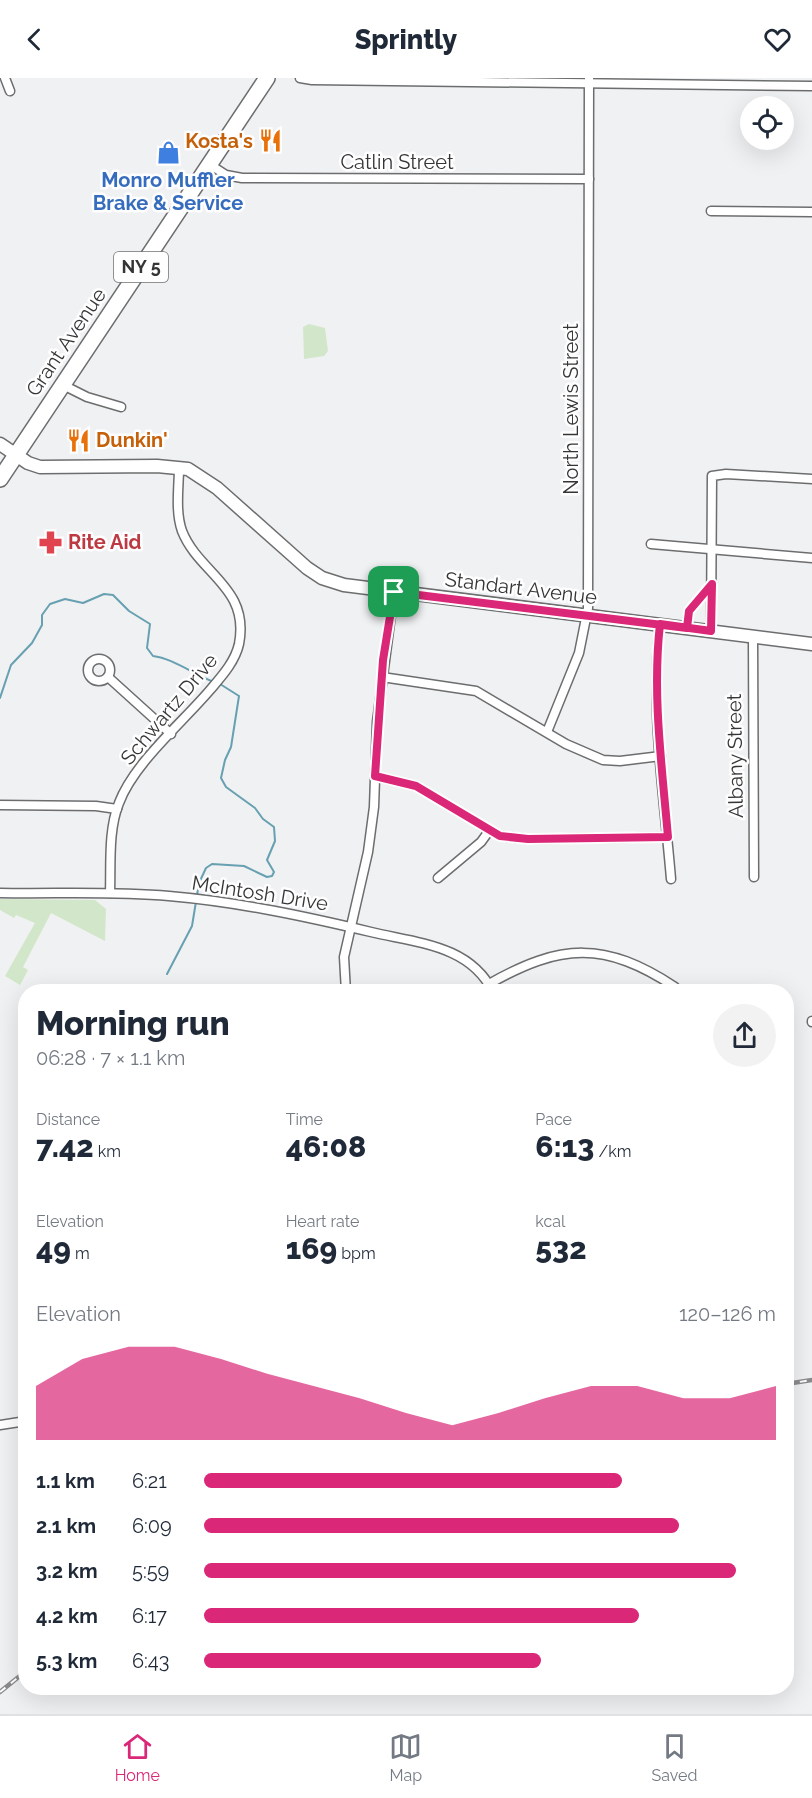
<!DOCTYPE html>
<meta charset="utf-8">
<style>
:root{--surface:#fff;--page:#f2f2f3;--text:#1f2937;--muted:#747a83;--line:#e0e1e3;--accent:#db2777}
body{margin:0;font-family:Raleway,sans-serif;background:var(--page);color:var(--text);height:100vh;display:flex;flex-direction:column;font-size:22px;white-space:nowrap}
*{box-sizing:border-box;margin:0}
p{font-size:20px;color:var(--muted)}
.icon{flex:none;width:33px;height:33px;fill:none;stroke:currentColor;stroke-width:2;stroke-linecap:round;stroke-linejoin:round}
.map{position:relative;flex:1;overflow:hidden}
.sheet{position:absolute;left:18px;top:906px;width:776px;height:711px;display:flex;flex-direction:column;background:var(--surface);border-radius:24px;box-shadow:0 6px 24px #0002}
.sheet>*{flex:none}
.fabs{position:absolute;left:740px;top:18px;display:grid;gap:12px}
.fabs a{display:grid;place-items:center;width:54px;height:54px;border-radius:50%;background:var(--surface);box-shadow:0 6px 24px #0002;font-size:30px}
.pin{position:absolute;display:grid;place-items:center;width:51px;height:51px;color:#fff;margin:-26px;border-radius:12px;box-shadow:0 3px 9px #0006}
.round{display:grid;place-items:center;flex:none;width:63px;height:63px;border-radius:32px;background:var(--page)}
.overview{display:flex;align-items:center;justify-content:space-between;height:102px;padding:0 18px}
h1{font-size:33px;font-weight:800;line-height:45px}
.stats{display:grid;grid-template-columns:repeat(3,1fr);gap:9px;height:102px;padding:6px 18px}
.stats div{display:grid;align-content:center}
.stats b{font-size:30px;font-weight:800}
.stats small{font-size:16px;font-weight:400}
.stats p{font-size:16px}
.chart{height:168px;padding:12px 18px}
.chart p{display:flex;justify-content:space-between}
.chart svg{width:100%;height:108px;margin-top:6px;fill:var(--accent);opacity:.7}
ul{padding:0 18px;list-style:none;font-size:20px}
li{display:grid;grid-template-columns:96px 72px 1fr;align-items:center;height:45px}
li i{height:15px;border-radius:8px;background:var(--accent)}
header{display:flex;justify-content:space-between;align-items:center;height:78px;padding:0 18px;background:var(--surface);font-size:27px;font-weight:800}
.dock{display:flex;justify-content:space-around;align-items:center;height:84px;border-top:2px solid var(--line);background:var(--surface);font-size:16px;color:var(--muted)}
.dock a{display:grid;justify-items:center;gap:3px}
.dock .on{color:var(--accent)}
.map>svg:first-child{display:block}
</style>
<header><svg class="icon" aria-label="back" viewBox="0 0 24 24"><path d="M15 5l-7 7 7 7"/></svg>Sprintly<svg class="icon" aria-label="heart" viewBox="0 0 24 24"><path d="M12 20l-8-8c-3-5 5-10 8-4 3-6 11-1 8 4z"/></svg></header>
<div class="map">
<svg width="812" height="1636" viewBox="0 0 812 1636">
<rect width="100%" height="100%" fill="#f0f1f3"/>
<g fill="#d2e6c9">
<path d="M309,246L325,250L328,273L324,278L304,281L303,249Z"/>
<path d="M0,821L95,822L106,831L105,863L51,835L23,889L28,892L20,907L5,898L35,845L16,837L14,840L0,832Z"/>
</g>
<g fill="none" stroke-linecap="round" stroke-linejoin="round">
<g stroke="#66a0b1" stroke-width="2">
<path d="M0,620L11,587L32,565L42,547V537L50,526L65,521L83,525L104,516L113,517L129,533L150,546L147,570L153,578C172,580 195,597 214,604"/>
<path d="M167,896L192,848L199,805L206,790L212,786L244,788L267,799L272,798L274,794L267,782L275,763L274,749L263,741L255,730L226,709L221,700L225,682L231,669L239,618L220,606"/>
</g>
<defs>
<g id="street">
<path d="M5,0L10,13"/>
<path d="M300,0L312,2L812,8"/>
<path d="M209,86L226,97L242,100L589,101"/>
<path d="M711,133L812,134"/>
<path d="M63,307L87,319L121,329"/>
<path d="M651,466L812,480"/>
<path d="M660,546C650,631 664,717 671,801"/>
<path d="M687,550L689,533L712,506"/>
<path d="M711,553L712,398L726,396L812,401"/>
<path d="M753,558L754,799"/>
<circle cx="99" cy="592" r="11"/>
<path d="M108,599L171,656"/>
<path d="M382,599L476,613L566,666L603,682L620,683L661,678"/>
<path d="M547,654L579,575L588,530L589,0"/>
<path d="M375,698L416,708L500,758L528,761L667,759"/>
<path d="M0,727L96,728L117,731"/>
<path d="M438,800L481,764L489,753"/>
<path d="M0,815C56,816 113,813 169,818C238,824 304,838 371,854C417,865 470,867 493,914"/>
<path d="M110,815C111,786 108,752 119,725C134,685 182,645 210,612C221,599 235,584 239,566C250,509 199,496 182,453C175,433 179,409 179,389"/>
<path d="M489,906C561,865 605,863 675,909"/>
<path d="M346,914L344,879L368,774L374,729L377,644L394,514"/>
<path d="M812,944V943"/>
<path d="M0,1347L26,1343"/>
</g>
<path id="secondary" d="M0,366L28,385L40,389L157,388L188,391L217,410L307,490L322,500L344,507L812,566"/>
<path id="highway" d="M0,401L267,0"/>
</defs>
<use href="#street" stroke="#6c6d6e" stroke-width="11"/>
<use href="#secondary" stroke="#6c6d6e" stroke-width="15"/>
<use href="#highway" stroke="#6c6d6e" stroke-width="18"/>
<use href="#street" stroke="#fff" stroke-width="8"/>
<use href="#secondary" stroke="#fff" stroke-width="12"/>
<use href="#highway" stroke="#fff" stroke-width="15"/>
<defs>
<g id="rail">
<path d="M786,1306L812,1302"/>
<path d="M0,1614L26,1593"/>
</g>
</defs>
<use href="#rail" stroke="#8b8b8d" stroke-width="4.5"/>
<use href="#rail" stroke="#fefeff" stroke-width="2" stroke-dasharray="7" stroke-linecap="butt"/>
</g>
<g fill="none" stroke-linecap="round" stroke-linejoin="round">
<defs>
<path id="route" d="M394,514L383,582L375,698L416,708L500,758L528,761L668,759C662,688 652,617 660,546L711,553L712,506L689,533L687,550L394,514"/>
</defs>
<use href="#route" stroke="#fff" stroke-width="12"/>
<use href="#route" stroke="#db2777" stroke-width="8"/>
</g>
<defs>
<symbol id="restaurant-bare" viewBox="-9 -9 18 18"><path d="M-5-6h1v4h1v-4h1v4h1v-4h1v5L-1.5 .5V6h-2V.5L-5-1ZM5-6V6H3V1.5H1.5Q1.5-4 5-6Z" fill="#e8710a" stroke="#fefeff" stroke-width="2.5" paint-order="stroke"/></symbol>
<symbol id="shop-bare" viewBox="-9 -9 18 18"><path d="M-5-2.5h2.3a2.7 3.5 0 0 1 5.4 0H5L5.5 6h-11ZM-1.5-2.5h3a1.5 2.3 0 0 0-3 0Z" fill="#3f7fe0" stroke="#fefeff" stroke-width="2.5" paint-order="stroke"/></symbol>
<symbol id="pharmacy-bare" viewBox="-9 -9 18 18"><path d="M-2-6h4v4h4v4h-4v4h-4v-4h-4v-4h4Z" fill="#e0444e" stroke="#fefeff" stroke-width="2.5" paint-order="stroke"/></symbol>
</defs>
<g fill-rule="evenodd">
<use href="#restaurant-bare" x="254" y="46" width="33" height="33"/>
<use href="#shop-bare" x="152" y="58" width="33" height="33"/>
<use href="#restaurant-bare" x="62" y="346" width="33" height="33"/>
<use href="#pharmacy-bare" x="34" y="448" width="33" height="33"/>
</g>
<g text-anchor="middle" stroke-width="5" stroke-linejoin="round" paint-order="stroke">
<rect fill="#fefeff" stroke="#717172" stroke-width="1.5" x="114" y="174" width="54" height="30" rx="4.5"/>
<g font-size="18" font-weight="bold" fill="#353536">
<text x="141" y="195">NY 5</text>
</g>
<g font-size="20" font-weight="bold" fill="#c56008" stroke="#fefeff" text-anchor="end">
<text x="253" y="70">Kosta's</text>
<text x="96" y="369" text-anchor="start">Dunkin'</text>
</g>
<g font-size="20" fill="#353536" stroke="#fefeff">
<text x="397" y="91">Catlin Street</text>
<text transform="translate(66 264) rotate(-56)" y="7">Grant Avenue</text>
<text transform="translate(571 331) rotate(-90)" y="7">North Lewis Street</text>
<text transform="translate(521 510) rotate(7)" y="7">Standart Avenue</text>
<text transform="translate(169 631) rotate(-50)" y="7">Schwartz Drive</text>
<text transform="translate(735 678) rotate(-91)" y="7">Albany Street</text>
<text transform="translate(260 815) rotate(9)" y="7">McIntosh Drive</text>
</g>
<g font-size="20" font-weight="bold" fill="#366cbe" stroke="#fefeff">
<text x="168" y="109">Monro Muffler<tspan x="168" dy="23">Brake &amp; Service</tspan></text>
</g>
<g font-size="20" font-weight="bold" fill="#be3a42" stroke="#fefeff" text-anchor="start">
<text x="68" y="471">Rite Aid</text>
</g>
</g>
</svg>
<div class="fabs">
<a><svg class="icon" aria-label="locate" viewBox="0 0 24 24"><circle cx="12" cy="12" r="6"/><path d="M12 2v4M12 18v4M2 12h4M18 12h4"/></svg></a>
</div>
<div class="pin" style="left:394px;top:514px;background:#1e9e55"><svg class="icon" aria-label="arrive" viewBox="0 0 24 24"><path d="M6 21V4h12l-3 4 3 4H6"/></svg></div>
<section class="sheet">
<div class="overview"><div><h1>Morning run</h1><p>06:28 · 7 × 1.1 km</p></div><a class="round"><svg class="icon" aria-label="share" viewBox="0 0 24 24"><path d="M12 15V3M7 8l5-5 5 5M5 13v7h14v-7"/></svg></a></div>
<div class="stats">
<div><p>Distance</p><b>7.42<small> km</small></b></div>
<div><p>Time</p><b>46:08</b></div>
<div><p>Pace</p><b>6:13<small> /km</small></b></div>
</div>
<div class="stats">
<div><p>Elevation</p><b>49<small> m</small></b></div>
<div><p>Heart rate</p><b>169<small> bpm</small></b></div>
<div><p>kcal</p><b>532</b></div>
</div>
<div class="chart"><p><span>Elevation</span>120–126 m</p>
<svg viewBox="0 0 160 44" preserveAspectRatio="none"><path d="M0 44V22L10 11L20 6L30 6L40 11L50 17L60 22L70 27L80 33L90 38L100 33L110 27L120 22L130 22L140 27L150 27L160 22V44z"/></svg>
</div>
<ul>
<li><b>1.1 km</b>6:21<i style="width:73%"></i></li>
<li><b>2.1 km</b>6:09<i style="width:83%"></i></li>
<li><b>3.2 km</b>5:59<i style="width:93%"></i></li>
<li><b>4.2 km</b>6:17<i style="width:76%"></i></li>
<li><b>5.3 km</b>6:43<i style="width:59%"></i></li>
</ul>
</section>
</div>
<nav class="dock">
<a class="on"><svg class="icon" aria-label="home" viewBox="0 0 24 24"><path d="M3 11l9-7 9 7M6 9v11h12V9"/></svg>Home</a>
<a><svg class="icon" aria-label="map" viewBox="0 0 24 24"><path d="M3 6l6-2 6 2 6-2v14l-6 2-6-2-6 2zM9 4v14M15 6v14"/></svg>Map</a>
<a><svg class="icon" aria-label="saved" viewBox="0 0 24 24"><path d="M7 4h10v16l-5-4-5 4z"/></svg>Saved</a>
</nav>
